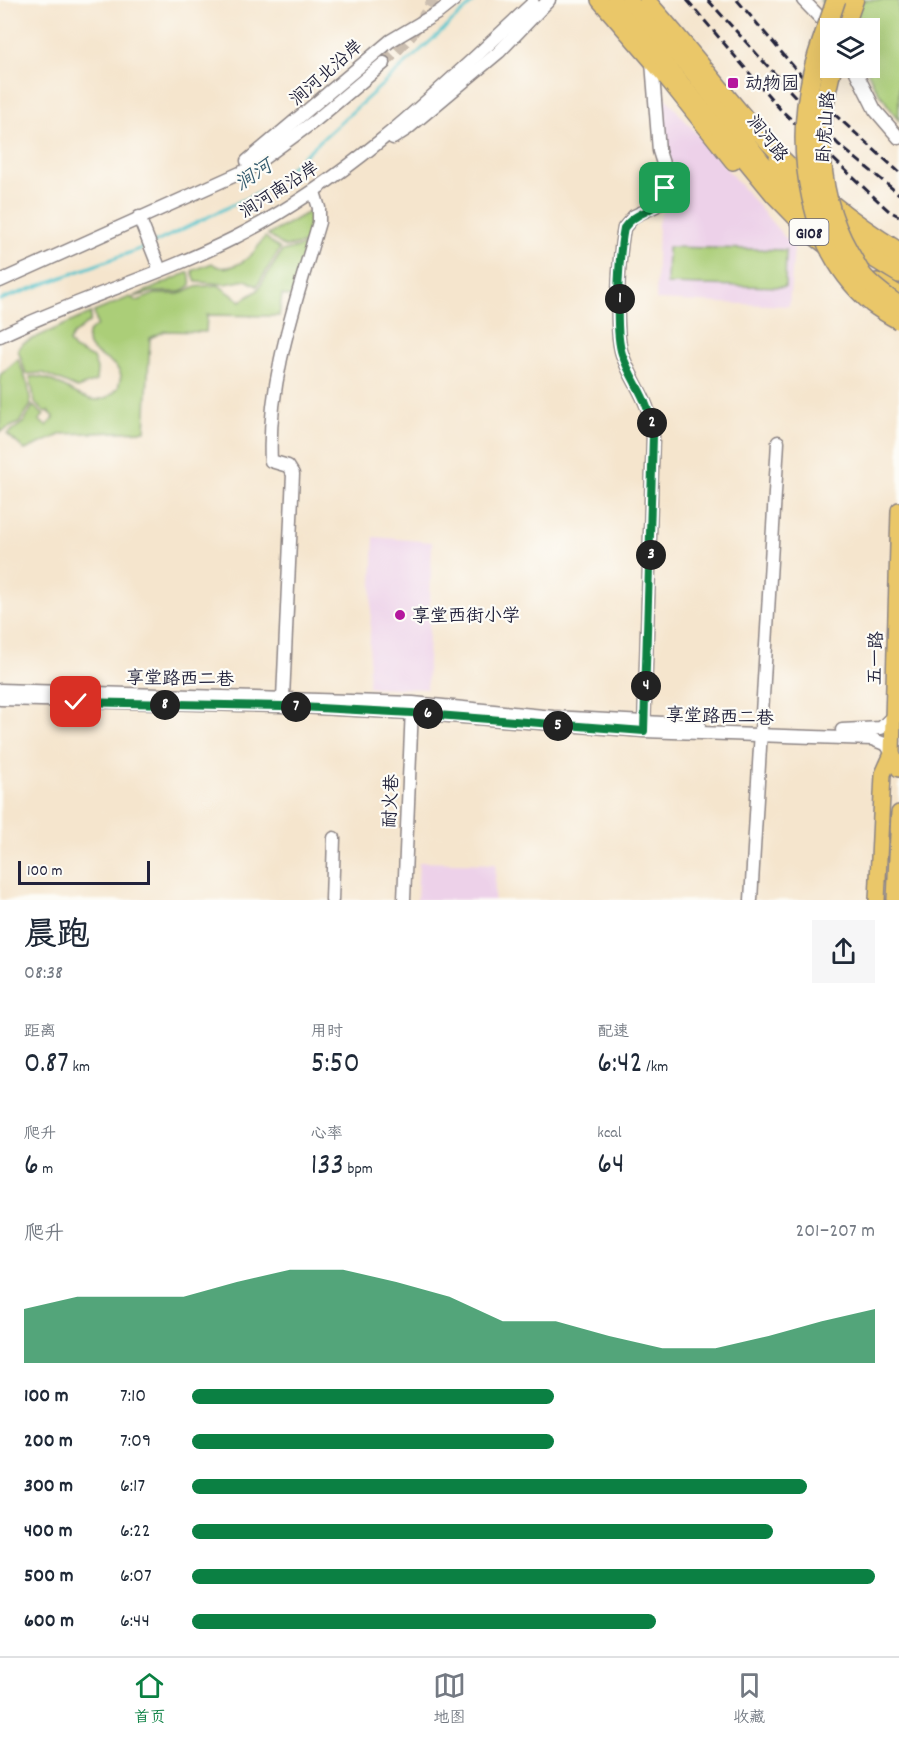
<!DOCTYPE html>
<html lang="zh">
<meta charset="utf-8">
<style>
:root{--surface:#fff;--page:#f6f6f7;--text:#1f2937;--muted:#747a83;--line:#e0e1e3;--accent:#0b8043}
body{margin:0;font-family:Dekko,"LXGW WenKai TC",sans-serif;background:var(--page);color:var(--text);height:100vh;display:flex;flex-direction:column;font-size:22px;white-space:nowrap}
*{box-sizing:border-box;margin:0}
p{font-size:20px;color:var(--muted)}
.icon{flex:none;width:33px;height:33px;fill:none;stroke:currentColor;stroke-width:2;stroke-linecap:round;stroke-linejoin:round}
.map{position:relative;height:900px;overflow:hidden}
.drawer{display:flex;flex-direction:column;background:var(--surface);flex:1}
.drawer>*{flex:none}
.buttons{position:absolute;left:820px;top:18px;display:grid;gap:12px}
.buttons a{display:grid;place-items:center;width:60px;height:60px;border-radius:0px;background:var(--surface);box-shadow:0 6px 24px #0002;font-size:30px}
.scale{position:absolute;left:18px;bottom:15px;width:132px;box-sizing:border-box;padding-left:6px;border:3px solid #22223b;border-top:0;font-size:16px;line-height:21px;white-space:nowrap;color:#22223b;-webkit-text-stroke:4px #fdfcf7;paint-order:stroke}
.pin{position:absolute;display:grid;place-items:center;width:51px;height:51px;color:#fff;margin:-26px;border-radius:12px;box-shadow:0 3px 9px #0006}
.km{position:absolute;width:30px;height:30px;margin:-15px;border-radius:50%;background:#222;color:#fff;font-size:16px;line-height:30px;text-align:center}
.round{display:grid;place-items:center;flex:none;width:63px;height:63px;border-radius:0px;background:var(--page)}
.head{display:flex;align-items:center;justify-content:space-between;height:102px;padding:0 24px}
h1{font-size:33px;font-weight:600;line-height:45px}
.stats{display:grid;grid-template-columns:repeat(3,1fr);gap:9px;height:102px;padding:6px 24px}
.stats div{display:grid;align-content:center}
.stats b{font-size:30px;font-weight:600}
.stats small{font-size:16px;font-weight:400}
.stats p{font-size:16px}
.chart{height:168px;padding:12px 24px}
.chart p{display:flex;justify-content:space-between}
.chart svg{width:100%;height:108px;margin-top:6px;fill:var(--accent);opacity:.7}
ul{padding:0 24px;list-style:none;font-size:20px}
li{display:grid;grid-template-columns:96px 72px 1fr;align-items:center;height:45px}
li i{height:15px;border-radius:8px;background:var(--accent)}
.dock{display:flex;justify-content:space-around;align-items:center;height:84px;border-top:2px solid var(--line);background:var(--surface);font-size:16px;color:var(--muted)}
.dock a{display:grid;justify-items:center;gap:3px}
.dock .selected{color:var(--accent)}
.map>svg:first-child{display:block}
</style>
<div class="map">
<svg width="899" height="900" viewBox="0 0 899 900">
<rect width="100%" height="100%" fill="#fdfcf7"/>
<filter id="ink" filterUnits="userSpaceOnUse"><feTurbulence type="fractalNoise" baseFrequency=".0167" numOctaves="2"/><feDisplacementMap in="SourceGraphic" scale="12" xChannelSelector="R" yChannelSelector="G"/><feConvolveMatrix kernelMatrix="1 2 1 2 8 2 1 2 1" color-interpolation-filters="sRGB"/></filter>
<filter id="wash" filterUnits="userSpaceOnUse"><feTurbulence type="fractalNoise" baseFrequency=".008" numOctaves="4" result="noise"/><feDisplacementMap in="SourceGraphic" scale="24" xChannelSelector="R" yChannelSelector="G"/><feGaussianBlur stdDeviation="1.35" result="paint"/><feColorMatrix in="noise" values="0 0 0 0 0 0 0 0 0 0 0 0 0 0 0 0 0 1.4 0 .05"/><feComposite in="paint" operator="in"/></filter>
<g filter="url(#wash)">
<rect width="100%" height="100%" fill="#f5e5cd"/>
<g fill="#edd1e9">
<path d="M661,92L794,248L789,306L656,300L658,223L677,173L666,151Z"/>
<path d="M374,537L432,542L427,689L368,687Z"/>
<path d="M419,862L496,864L494,900H417Z"/>
</g>
<g fill="#abce78" stroke="#66785a" stroke-width="1.5">
<path d="M820,0H899V121L875,87L866,68H870V28H844Z"/>
<path d="M312,210L314,218L307,243L285,247L268,235Z"/>
<path d="M265,237L280,249L257,286L246,280L225,284L196,282L192,271L212,263C225,274 244,263 254,252C259,247 260,241 265,237Z"/>
<path d="M304,246L306,248L291,297L282,295L279,316L207,315L206,332L165,331L150,338L145,431L62,434L25,450L7,434L24,422L33,406L44,415L39,420L46,426L54,418L48,411L45,412L35,403L30,377C60,371 91,422 118,388L121,376C116,358 94,359 87,342L88,333L97,325L94,312L130,297L137,301L155,294H179L194,287L218,285L241,301L257,291L282,251Z"/>
<path d="M668,247L786,250L785,287L667,284Z"/>
<path d="M189,272L191,285L181,292H153L133,297Z"/>
<path d="M91,313L90,321L73,335L69,342L74,349L93,358L97,369L96,381L77,388L43,373L26,374L18,350L23,343Z"/>
<path d="M18,359L28,385L31,405L19,423L0,432V375Z"/>
</g>
<g fill="none" stroke-linecap="round" stroke-linejoin="round">
<g stroke="#56c4cc" stroke-width="3">
<path d="M154,243L268,188L476,0"/>
<path d="M0,300L148,246"/>
</g>
</g>
</g>
<g filter="url(#ink)">
<g fill="none" stroke-linecap="round" stroke-linejoin="round">
<path stroke="#cbbeb0" stroke-width="12" stroke-dasharray="12 6" stroke-linecap="butt" d="M384,63C404,44 421,25 433,0"/>
<defs>
<g id="minor">
<path d="M803,0L831,29"/>
<path d="M854,68L875,110L899,138"/>
<path d="M393,138L407,129L499,52L549,0"/>
<path d="M247,161L390,41L439,12L454,0"/>
<path d="M139,217L160,270"/>
<path d="M0,281L249,169L316,120L384,63"/>
<path d="M0,336C76,299 159,276 234,238C348,181 441,89 533,3"/>
<path d="M0,690L413,703L553,717L699,725"/>
<path d="M283,698L293,474L288,466L271,461C267,380 297,299 319,222V208L314,192"/>
<path d="M0,699L282,706L412,713L644,731L872,739L887,745L892,754"/>
<path d="M644,730L653,436C650,398 633,386 622,354C614,330 619,254 624,228L634,216L656,206L665,188L666,173L659,151L652,62"/>
<path d="M842,730L881,728L892,717"/>
<path d="M332,900L334,838"/>
<path d="M404,900L412,707"/>
<path d="M751,900L778,442"/>
</g>
<g id="major">
<path d="M599,0L663,74L733,162"/>
<path d="M614,0L774,196L814,237L830,249"/>
<path d="M629,0L693,73L784,189L820,223"/>
<path d="M647,0C688,45 725,95 765,140C804,182 850,220 899,250"/>
<path d="M777,159C804,205 854,236 899,263"/>
<path d="M844,241L899,275"/>
<path d="M877,281L899,294"/>
<path d="M899,510L892,754L899,769"/>
<path d="M877,900L883,774L892,754"/>
<path d="M895,900L899,813"/>
</g>
<path id="highway" d="M844,28L854,0"/>
</defs>
<use href="#minor" stroke="#8c8484" stroke-width="15"/>
<use href="#major" stroke="#8c8484" stroke-width="18"/>
<use href="#highway" stroke="#8c8484" stroke-width="21"/>
<use href="#minor" stroke="#fff" stroke-width="12"/>
<use href="#major" stroke="#eac769" stroke-width="15"/>
<use href="#highway" stroke="#eac769" stroke-width="18"/>
<g stroke="#22223b" stroke-width="3" stroke-dasharray="9 4.5" stroke-linecap="butt">
<path d="M687,0L780,109L889,211L899,216"/>
<path d="M708,0L838,144L899,194"/>
<path d="M737,0L833,113L899,172"/>
</g>
<defs>
<g id="highway-bridge">
<path d="M836,0C828,25 818,49 812,74C794,152 808,249 872,303C880,309 890,315 899,320"/>
<path d="M832,68C816,130 816,194 849,252C854,260 858,269 863,276C873,288 887,297 899,306"/>
</g>
</defs>
<use href="#highway-bridge" stroke="#8c8484" stroke-width="21" stroke-linecap="butt"/>
<use href="#highway-bridge" stroke="#eac769" stroke-width="18"/>
</g>
</g>
<g fill="none" stroke-linecap="round" stroke-linejoin="round" filter="url(#ink)">
<defs>
<path id="route" d="M76,702L282,706L412,713L644,731L653,436C650,398 633,386 622,354C614,330 619,254 624,228C638,208 658,215 665,188"/>
</defs>
<use href="#route" stroke="#fff" stroke-width="12"/>
<use href="#route" stroke="#0b8043" stroke-width="8"/>
</g>
<g fill="#b5179e" stroke="#fdfcf7" stroke-width="2">
<rect x="727" y="77" width="12" height="12" rx="3"/>
<circle cx="400" cy="615" r="6"/>
</g>
<g text-anchor="middle" stroke-width="4.5" stroke-linejoin="round" paint-order="stroke">
<rect fill="#fdfcf7" stroke="#646373" stroke-width="1.5" x="789.5" y="219" width="39" height="26" rx="4.5"/>
<g font-size="16" font-weight="bold" fill="#22223b">
<text x="809" y="238">G108</text>
</g>
<g font-size="18" fill="#22223b" stroke="#fdfcf7">
<text transform="translate(326 72) rotate(-41)" y="6">涧河北沿岸</text>
<text transform="translate(825 127) rotate(-86)" y="6">卧虎山路</text>
<text transform="translate(768 138) rotate(52)" y="6">涧河路</text>
<text transform="translate(279 189) rotate(-32)" y="6">涧河南沿岸</text>
<text transform="translate(875 658) rotate(-88)" y="6">五一路</text>
<text transform="translate(180 678) rotate(1)" y="6">享堂路西二巷</text>
<text transform="translate(720 716) rotate(2)" y="6">享堂路西二巷</text>
<text transform="translate(390 801) rotate(-87)" y="6">耐火巷</text>
</g>
<g font-size="18" fill="#22223b" stroke="#fdfcf7" text-anchor="start">
<text x="745" y="89">动物园</text>
<text x="412" y="621">享堂西街小学</text>
</g>
<g font-size="20" font-style="italic" fill="#345b6e" stroke="#fdfcf7">
<text transform="translate(253 174) rotate(-33)" y="7">涧河</text>
</g>
</g>
</svg>
<div class="buttons">
<a><svg class="icon" aria-label="layers" viewBox="0 0 24 24"><path d="M12 4l9 5-9 5-9-5zM3 14l9 5 9-5"/></svg></a>
</div>
<div class="scale">100 m</div>
<div class="pin" style="left:665px;top:188px;background:#1e9e55"><svg class="icon" aria-label="arrive" viewBox="0 0 24 24"><path d="M6 21V4h12l-3 4 3 4H6"/></svg></div>
<div class="pin" style="left:76px;top:702px;background:#d93025"><svg class="icon" aria-label="check" viewBox="0 0 24 24"><path d="M5 12l5 5 9-10"/></svg></div>
<b class="km" style="left:620px;top:299px">1</b>
<b class="km" style="left:652px;top:423px">2</b>
<b class="km" style="left:651px;top:555px">3</b>
<b class="km" style="left:646px;top:686px">4</b>
<b class="km" style="left:558px;top:726px">5</b>
<b class="km" style="left:428px;top:714px">6</b>
<b class="km" style="left:296px;top:707px">7</b>
<b class="km" style="left:165px;top:705px">8</b>
</div>
<section class="drawer">
<div class="head"><div><h1>晨跑</h1><p>08:38</p></div><a class="round"><svg class="icon" aria-label="share" viewBox="0 0 24 24"><path d="M12 15V3M7 8l5-5 5 5M5 13v7h14v-7"/></svg></a></div>
<div class="stats">
<div><p>距离</p><b>0.87<small> km</small></b></div>
<div><p>用时</p><b>5:50</b></div>
<div><p>配速</p><b>6:42<small> /km</small></b></div>
</div>
<div class="stats">
<div><p>爬升</p><b>6<small> m</small></b></div>
<div><p>心率</p><b>133<small> bpm</small></b></div>
<div><p>kcal</p><b>64</b></div>
</div>
<div class="chart"><p><span>爬升</span>201–207 m</p>
<svg viewBox="0 0 160 44" preserveAspectRatio="none"><path d="M0 44V22L10 17L20 17L30 17L40 11L50 6L60 6L70 11L80 17L90 27L100 27L110 33L120 38L130 38L140 33L150 27L160 22V44z"/></svg>
</div>
<ul>
<li><b>100 m</b>7:10<i style="width:53%"></i></li>
<li><b>200 m</b>7:09<i style="width:53%"></i></li>
<li><b>300 m</b>6:17<i style="width:90%"></i></li>
<li><b>400 m</b>6:22<i style="width:85%"></i></li>
<li><b>500 m</b>6:07<i style="width:100%"></i></li>
<li><b>600 m</b>6:44<i style="width:68%"></i></li>
</ul>
</section>
<nav class="dock">
<a class="selected"><svg class="icon" aria-label="home" viewBox="0 0 24 24"><path d="M3 11l9-7 9 7M6 9v11h12V9"/></svg>首页</a>
<a><svg class="icon" aria-label="map" viewBox="0 0 24 24"><path d="M3 6l6-2 6 2 6-2v14l-6 2-6-2-6 2zM9 4v14M15 6v14"/></svg>地图</a>
<a><svg class="icon" aria-label="saved" viewBox="0 0 24 24"><path d="M7 4h10v16l-5-4-5 4z"/></svg>收藏</a>
</nav>
